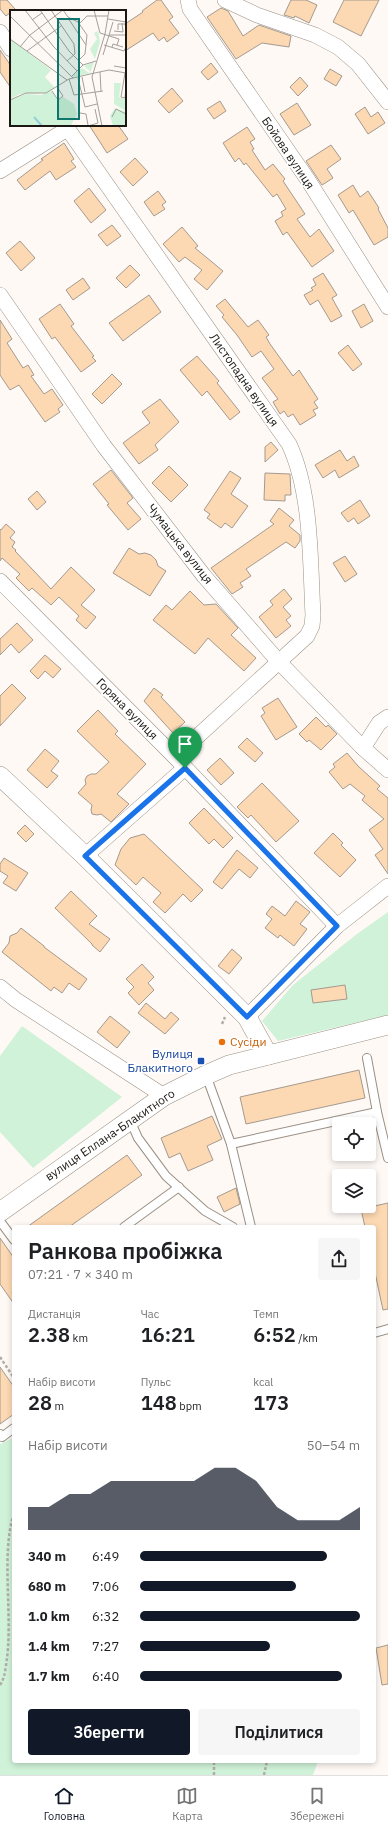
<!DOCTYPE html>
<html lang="uk">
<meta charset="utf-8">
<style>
:root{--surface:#fff;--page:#f6f6f6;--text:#202124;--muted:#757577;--line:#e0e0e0;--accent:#111827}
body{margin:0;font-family:"IBM Plex Sans",sans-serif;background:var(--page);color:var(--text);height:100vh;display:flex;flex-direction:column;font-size:15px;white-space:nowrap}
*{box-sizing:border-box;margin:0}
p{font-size:13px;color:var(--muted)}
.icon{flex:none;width:22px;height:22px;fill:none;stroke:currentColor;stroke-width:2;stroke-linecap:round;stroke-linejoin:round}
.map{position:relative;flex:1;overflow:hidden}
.drawer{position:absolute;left:12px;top:1225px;width:364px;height:538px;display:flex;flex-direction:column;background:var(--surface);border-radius:4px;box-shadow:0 2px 6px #0003}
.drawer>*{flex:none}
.tools{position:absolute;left:332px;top:1117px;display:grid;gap:8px}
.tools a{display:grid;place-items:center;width:44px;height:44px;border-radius:4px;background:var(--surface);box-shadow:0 2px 6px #0003;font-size:20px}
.pin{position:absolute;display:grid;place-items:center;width:34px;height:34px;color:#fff;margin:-41px -17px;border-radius:50% 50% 50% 0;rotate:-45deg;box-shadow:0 0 4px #0007}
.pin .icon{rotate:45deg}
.round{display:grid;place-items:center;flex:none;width:42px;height:42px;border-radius:4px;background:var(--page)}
.head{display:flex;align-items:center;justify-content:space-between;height:68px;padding:0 16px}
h1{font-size:22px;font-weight:600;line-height:30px}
.stats{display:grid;grid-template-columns:repeat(3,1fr);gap:6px;height:68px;padding:4px 16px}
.stats div{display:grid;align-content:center}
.stats b{font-size:20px;font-weight:600}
.stats small{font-size:11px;font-weight:400}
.stats p{font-size:11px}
.chart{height:112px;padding:8px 16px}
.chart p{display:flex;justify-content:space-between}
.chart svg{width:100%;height:72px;margin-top:4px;fill:var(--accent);opacity:.7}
.action{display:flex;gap:8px;margin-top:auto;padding:8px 16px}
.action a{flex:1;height:46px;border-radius:4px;background:var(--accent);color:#fff;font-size:16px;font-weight:600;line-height:46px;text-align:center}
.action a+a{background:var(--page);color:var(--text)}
ul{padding:0 16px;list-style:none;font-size:13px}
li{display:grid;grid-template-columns:64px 48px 1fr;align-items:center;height:30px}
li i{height:10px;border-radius:5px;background:var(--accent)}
.tabs{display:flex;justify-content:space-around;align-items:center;height:56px;border-top:1px solid var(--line);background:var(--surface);font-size:11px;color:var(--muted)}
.tabs a{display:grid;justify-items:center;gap:2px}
.tabs .active{color:var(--accent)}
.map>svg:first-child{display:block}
</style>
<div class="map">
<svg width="388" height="1775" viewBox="0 0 388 1775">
<rect width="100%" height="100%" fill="#fef9f5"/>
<g fill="#d0f2d8">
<path d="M388,912V1015L278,1041L262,1021L293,985L357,934Z"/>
<path d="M22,1026L122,1097L33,1168L0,1132V1056Z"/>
<path d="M14,1437V1761H318L313,1775H0V1444Z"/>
</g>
<g fill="#fcd8b3" stroke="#a49a8f">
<path d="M0,0H7L15,9L6,16L0,9Z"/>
<path d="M157,0H161L173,17L169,20L179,33L167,42L164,37L159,41L153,33L125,51V24L143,12L142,11Z"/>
<path d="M291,0H306L317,5L309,23L295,16L294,18L284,15Z"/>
<path d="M344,0H379L361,36L333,22Z"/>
<path d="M221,8L228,11L243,36L259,25L291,36L289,47L262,43L236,59L207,17Z"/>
<path d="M0,50L11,66V88L0,72Z"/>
<path d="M211,63L218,72L208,80L201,72Z"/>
<path d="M330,69L342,76L336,86L324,79Z"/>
<path d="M300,77L308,86L298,96L290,87Z"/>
<path d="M172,88L183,101L169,113L158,101Z"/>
<path d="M220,101L226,111L214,119L207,109Z"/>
<path d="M297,103L311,125L294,135L280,114Z"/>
<path d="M365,107L371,117L378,112L385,123L368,134L355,114Z"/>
<path d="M89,125H118L128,139L107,153Z"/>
<path d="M247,127L255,139L250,142L254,149L252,150L265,170L273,164L285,179L283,181L305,214L297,219L310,237L319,229L334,251L312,267L287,232L283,235L275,221L283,216L281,212L286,209L277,194L273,197L246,163L244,165L239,158L235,162L223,143Z"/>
<path d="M64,143L74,159L71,161L76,167L56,180L50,171L25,190L17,180L43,160L41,159Z"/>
<path d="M331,145L341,159L327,169L333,178L322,185L306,161Z"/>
<path d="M135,158L148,172L133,186L120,172Z"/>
<path d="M353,185L360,197L368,191L379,208L378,209L388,228V237L374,245L353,210L349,213L338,195Z"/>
<path d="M89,188L106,210L91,223L74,201Z"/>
<path d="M158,191L166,202L162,205L165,209L154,216L144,202Z"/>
<path d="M112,225L121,236L107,246L98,235Z"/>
<path d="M182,227L198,246L195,248L223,271L207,290L194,279L202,270L185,257L179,262L163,244Z"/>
<path d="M20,241L35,258L21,271L6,253Z"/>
<path d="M130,265L140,275L126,288L116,278Z"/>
<path d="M323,273L337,295L332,298L342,316L331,322L318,300L310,305L304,295L313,290L311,288L316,285L313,279Z"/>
<path d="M83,278L90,288L73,300L66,290Z"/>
<path d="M149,295L161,312L123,341L109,323Z"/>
<path d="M225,299L248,327L258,320L269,335L266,337L270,344L293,376L299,370L318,399L314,402L318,408L313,410L316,415L300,425L293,414L288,417L284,411L280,414L273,402L278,399L262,378L274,369L261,351L252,357L237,335L222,317L224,315L216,306Z"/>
<path d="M60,304L74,324L71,326L94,356L92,357L96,361L81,372L55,337L52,339L39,319Z"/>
<path d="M364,304L373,321L361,328L352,311Z"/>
<path d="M0,320L12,339L7,343L23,368L28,365L34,375L31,376L44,394L52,389L63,405L58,409L60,412L45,422L19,385L10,390L0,375Z"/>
<path d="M348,345L362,364L353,371L338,353Z"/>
<path d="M197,356L219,381L217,383L240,412L230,420L207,391L202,396L180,370Z"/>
<path d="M112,374L122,384L102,404L92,394Z"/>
<path d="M160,399L179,422L155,445L158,450L139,464L123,443L150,423L142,412Z"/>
<path d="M271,442L278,450L265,462V447Z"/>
<path d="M340,450L347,461L354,456L359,466L339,478L335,470L323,478L315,465Z"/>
<path d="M169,466L188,485L171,502L152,483Z"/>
<path d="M111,470L133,498L127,503L141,519L128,530L107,505L109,504L93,484Z"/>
<path d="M230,471L241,478L231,494L248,506L232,528L225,523L221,528L207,518L210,514L204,510Z"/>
<path d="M265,473L290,474L291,495H285V501L264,500Z"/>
<path d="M37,491L46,502L37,510L28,499Z"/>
<path d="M360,500L370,516L358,524L354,518L348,522L341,513Z"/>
<path d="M279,508L294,520L289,526L300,535V541L295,548L286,542L246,569L251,576L240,583L243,587L232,594L211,568L274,524L270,521Z"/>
<path d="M6,524L15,532L10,538L15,542L12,547L16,550L15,551L51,589L71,567L95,590L81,605L96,617L86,629L76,620L79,616L59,597L51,605L32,588L29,591L16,578L20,574L2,558L0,561V529L1,530Z"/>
<path d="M129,548L139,554L145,553L151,555L156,560L158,566L166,571L150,596L113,573Z"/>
<path d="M345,556L357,574L345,582L333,563Z"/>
<path d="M284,589L292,599L283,607L291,616L286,620L291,626L276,638L259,617L273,605L270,601Z"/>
<path d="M190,591L204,605L216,604L238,628L231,635L256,658L244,671L208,638L195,654L153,620L166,605L172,610Z"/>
<path d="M17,623L33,640L19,653L11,644L0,655V639Z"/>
<path d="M45,655L61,669L53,678L45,671L38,679L30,671Z"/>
<path d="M12,684L26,698L0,726V696Z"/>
<path d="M154,688L163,695L161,697L185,722L173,733L144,701Z"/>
<path d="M278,698L297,727L276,740L261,716L265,713L262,708Z"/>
<path d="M98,710L118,731L115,734L146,764L117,794L129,804L111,822L101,814L97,815L92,814L91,810L92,805L78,793L86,784L85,780L87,776L91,774H96L109,762L77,731Z"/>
<path d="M316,717L326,727L328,725L337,734L321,750L309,740L307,742L299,734Z"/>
<path d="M247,738L263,753L255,762L238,747Z"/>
<path d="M45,749L59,761L51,771L58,776L47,788L27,770Z"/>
<path d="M347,753L358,766L380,786L377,789L388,798V874L375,855L383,849L369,830L384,819L362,800L365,796L350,784L343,789L329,772L335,767L333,764Z"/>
<path d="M220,758L234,773L221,785L207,770Z"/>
<path d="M262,783L299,821L276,842L251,815L248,818L237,807Z"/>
<path d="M204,808L233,838L223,848L214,839L209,844L189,823Z"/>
<path d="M25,825L34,834L26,842L17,833Z"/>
<path d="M333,833L343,843L341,845L356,860L340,877L314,853Z"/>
<path d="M144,834L203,890L191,902L183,894L165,913L153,902L161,893L143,877L136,885L115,865L121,849L130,838Z"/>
<path d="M237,850L258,868L250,878L239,869L222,889L213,882Z"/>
<path d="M4,858L28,873L16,891L3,883L8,876L0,871V864Z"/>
<path d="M71,891L97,916L89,924L110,939L100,952L92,945V944L55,908Z"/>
<path d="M296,901L310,912L300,924L307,929L294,946L280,935L278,938L265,928L272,919L266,914L272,906L285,916Z"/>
<path d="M21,928L44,946V947L87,979L79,990L69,983L62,993L54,987L51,991L2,952L9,943L10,936L17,933Z"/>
<path d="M232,949L242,958L229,974L218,966Z"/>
<path d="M142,964L154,977L148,983L154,990L139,1005L128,993L134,987L126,979Z"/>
<path d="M345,985L347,999L313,1003L311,990Z"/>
<path d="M146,1003L165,1019L171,1012L179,1019L165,1034L138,1013Z"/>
<path d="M110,1016L130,1032L117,1048L97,1032Z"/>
<path d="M359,1070L365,1098L246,1124L240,1097Z"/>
<path d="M212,1116L222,1139L207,1146L213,1160L188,1171L180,1153L169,1158L161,1138Z"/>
<path d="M127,1155L142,1175L69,1227H27Z"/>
<path d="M236,1188L240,1204L224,1212L217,1197Z"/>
<path d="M388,1203V1309L383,1310L374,1268V1227H365L361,1209Z"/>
<path d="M0,1238L14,1258V1304L0,1284Z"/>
<path d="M0,1367L14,1387V1414L0,1424Z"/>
<path d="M388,1645V1684L382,1685L376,1648Z"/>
</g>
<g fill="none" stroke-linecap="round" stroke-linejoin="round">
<defs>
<g id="service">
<path d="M367,1058L377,1112L388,1158"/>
<path d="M206,1075L231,1144L251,1227"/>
<path d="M130,1120L138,1138L166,1176L205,1211L233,1227"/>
<path d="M231,1144L377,1112"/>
<path d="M0,1221L14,1240"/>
<path d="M124,1227L179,1187"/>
<path d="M374,1333L388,1329"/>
<path d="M0,1434L2,1437L14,1428"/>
</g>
<g id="minor">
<path d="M188,0L190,9L308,180L388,307"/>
<path d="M225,0L257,15L315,35L338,47L358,64L388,102"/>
<path d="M0,32L11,49"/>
<path d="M65,125L289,444C312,493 310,561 313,615L312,626L307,636L175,757"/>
<path d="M0,171L67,129"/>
<path d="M0,295L104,446L204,576L279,662L363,748L388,770"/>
<path d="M0,581L175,757L337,926"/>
<path d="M363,748L379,723L388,717"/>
<path d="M85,856L185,768"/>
<path d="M0,987L16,1000L164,1096"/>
<path d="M247,1017L337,926L388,886"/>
</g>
<g id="tertiary">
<path d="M0,776L85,856L247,1017L268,1055"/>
<path d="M0,1212L164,1096L206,1075L229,1065L388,1025"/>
</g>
</defs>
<use href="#service" stroke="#9a9085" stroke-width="10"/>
<use href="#minor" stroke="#9a9085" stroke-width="16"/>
<use href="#tertiary" stroke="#9a9085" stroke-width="20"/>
<g stroke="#b1ada9" stroke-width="2.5" stroke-dasharray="3 2" stroke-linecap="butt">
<path d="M222,1024L225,1017"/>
<path d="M0,1357L14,1378"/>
<path d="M0,1685C4,1679 5,1673 6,1665C14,1617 0,1556 14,1513"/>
<path d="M214,1775V1761"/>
<path d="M264,1775L267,1761"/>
</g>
<use href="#service" stroke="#fff" stroke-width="8"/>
<use href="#minor" stroke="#fff" stroke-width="15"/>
<use href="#tertiary" stroke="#fff" stroke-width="19"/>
</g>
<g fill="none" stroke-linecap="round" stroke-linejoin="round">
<defs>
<path id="route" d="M185,768L337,926L247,1017L85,856Z"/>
</defs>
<use href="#route" stroke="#fff" stroke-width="8"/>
<use href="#route" stroke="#1a73e8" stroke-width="5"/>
</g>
<circle fill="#e8710a" stroke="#fff" stroke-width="1.5" cx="222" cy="1042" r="4"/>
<rect fill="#1a4fb4" stroke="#fff" stroke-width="1.5" x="197" y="1057" width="8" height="8" rx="2"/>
<g text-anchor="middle" stroke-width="3.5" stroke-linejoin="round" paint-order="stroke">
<g font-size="12" fill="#1b1814" stroke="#fff">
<text transform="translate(288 153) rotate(56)" y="4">Бойова вулиця</text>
<text transform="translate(244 380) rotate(55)" y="4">Листопадна вулиця</text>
<text transform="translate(180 544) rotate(52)" y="4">Чумацька вулиця</text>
<text transform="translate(127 709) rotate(45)" y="4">Горяна вулиця</text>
<text transform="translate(110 1135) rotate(-34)" y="4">вулиця Еллана-Блакитного</text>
</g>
<g font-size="12" fill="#c56008" stroke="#fff" text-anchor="start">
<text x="230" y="1046">Сусіди</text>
</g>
<g font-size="12" fill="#164399" stroke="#fff" text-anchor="end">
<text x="193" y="1058">Вулиця<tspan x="193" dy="14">Блакитного</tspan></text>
</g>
</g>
<g transform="translate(10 10)">
<rect width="116" height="116" fill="#fef9f5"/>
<path d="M88,21L90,32L85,49L80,39L87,29L84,23ZM0,29L41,60L35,67L45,78L36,83L10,84L0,89ZM84,52L80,63L63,67L62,66L72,58L79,63L80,61L74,56ZM104,73H111L109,87L115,89L116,86V101L104,94ZM42,81L47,90L53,87L64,94L67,104L61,115L0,116V90L16,84L31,85ZM105,98L116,102V116H103L100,106Z" fill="#d0f2d8"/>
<path fill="none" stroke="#93cfda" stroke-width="2" d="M24,107L32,116"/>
<path fill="none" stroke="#a39f9b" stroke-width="1" d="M15,0L43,36L67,61M30,0L59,41L73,55M41,0L64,34L65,44L57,51M53,0L58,7L68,12L77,25L75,44L68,51M84,0L90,23L109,29L107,35M0,6L63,68M58,8L76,35M98,9L116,12M22,10L32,3M69,14L77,6H98M108,20V14H115L116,18M104,21L113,22L112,13M99,25H115M0,29L57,70M94,35L114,41L116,37M10,37L20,25L53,0M102,37L103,34L113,37M17,41L51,16M93,45L103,12M104,56L116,58M90,62L91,81M115,63L111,87L115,88L116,77M62,66L73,55L86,51M72,67L75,82M68,68L75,97L87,94M59,69L64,85L93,81M42,81L48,90L53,86L47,77M0,90L16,83H36L59,69L80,64L99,60L116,63M70,103L76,104L78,115M102,107L106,99L116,104M78,116L88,113L85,99M92,116L82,67L95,24L99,0"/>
<path fill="#0f766e" fill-opacity="0.15" stroke="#0f766e" stroke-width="2" d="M48,9H69V109H48Z"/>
<rect width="116" height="116" fill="none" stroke="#1b1814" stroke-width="2"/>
</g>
</svg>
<div class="tools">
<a><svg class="icon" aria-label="locate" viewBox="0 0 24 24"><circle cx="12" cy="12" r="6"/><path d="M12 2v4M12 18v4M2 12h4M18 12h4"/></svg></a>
<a><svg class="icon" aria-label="layers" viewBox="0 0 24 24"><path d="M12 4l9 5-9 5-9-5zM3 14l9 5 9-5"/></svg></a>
</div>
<div class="pin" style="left:185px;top:768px;background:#1e9e55"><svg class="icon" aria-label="arrive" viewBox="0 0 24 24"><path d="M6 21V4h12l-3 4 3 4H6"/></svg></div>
<section class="drawer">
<div class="head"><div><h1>Ранкова пробіжка</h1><p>07:21 · 7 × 340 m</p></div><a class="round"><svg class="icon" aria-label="share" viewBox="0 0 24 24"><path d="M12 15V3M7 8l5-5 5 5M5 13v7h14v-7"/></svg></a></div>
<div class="stats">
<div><p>Дистанція</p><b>2.38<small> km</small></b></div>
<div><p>Час</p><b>16:21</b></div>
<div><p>Темп</p><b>6:52<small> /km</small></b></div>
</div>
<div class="stats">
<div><p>Набір висоти</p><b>28<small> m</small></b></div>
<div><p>Пульс</p><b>148<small> bpm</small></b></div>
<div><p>kcal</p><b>173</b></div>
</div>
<div class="chart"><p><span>Набір висоти</span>50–54 m</p>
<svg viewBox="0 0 160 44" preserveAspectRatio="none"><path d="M0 44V30L10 30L20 22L30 22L40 14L50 14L60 14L70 14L80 14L90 6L100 6L110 14L120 30L130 38L140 38L150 38L160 30V44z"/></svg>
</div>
<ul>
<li><b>340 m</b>6:49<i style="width:85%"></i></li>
<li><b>680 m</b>7:06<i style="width:71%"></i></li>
<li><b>1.0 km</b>6:32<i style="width:100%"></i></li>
<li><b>1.4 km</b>7:27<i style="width:59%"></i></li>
<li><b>1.7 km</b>6:40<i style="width:92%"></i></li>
</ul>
<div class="action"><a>Зберегти</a><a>Поділитися</a></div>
</section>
</div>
<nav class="tabs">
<a class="active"><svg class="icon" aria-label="home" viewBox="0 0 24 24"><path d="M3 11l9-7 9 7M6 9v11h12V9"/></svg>Головна</a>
<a><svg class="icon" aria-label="map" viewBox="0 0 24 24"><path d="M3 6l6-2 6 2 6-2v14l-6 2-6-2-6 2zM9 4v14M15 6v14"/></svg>Карта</a>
<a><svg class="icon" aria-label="saved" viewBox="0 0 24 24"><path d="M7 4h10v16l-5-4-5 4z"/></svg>Збережені</a>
</nav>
